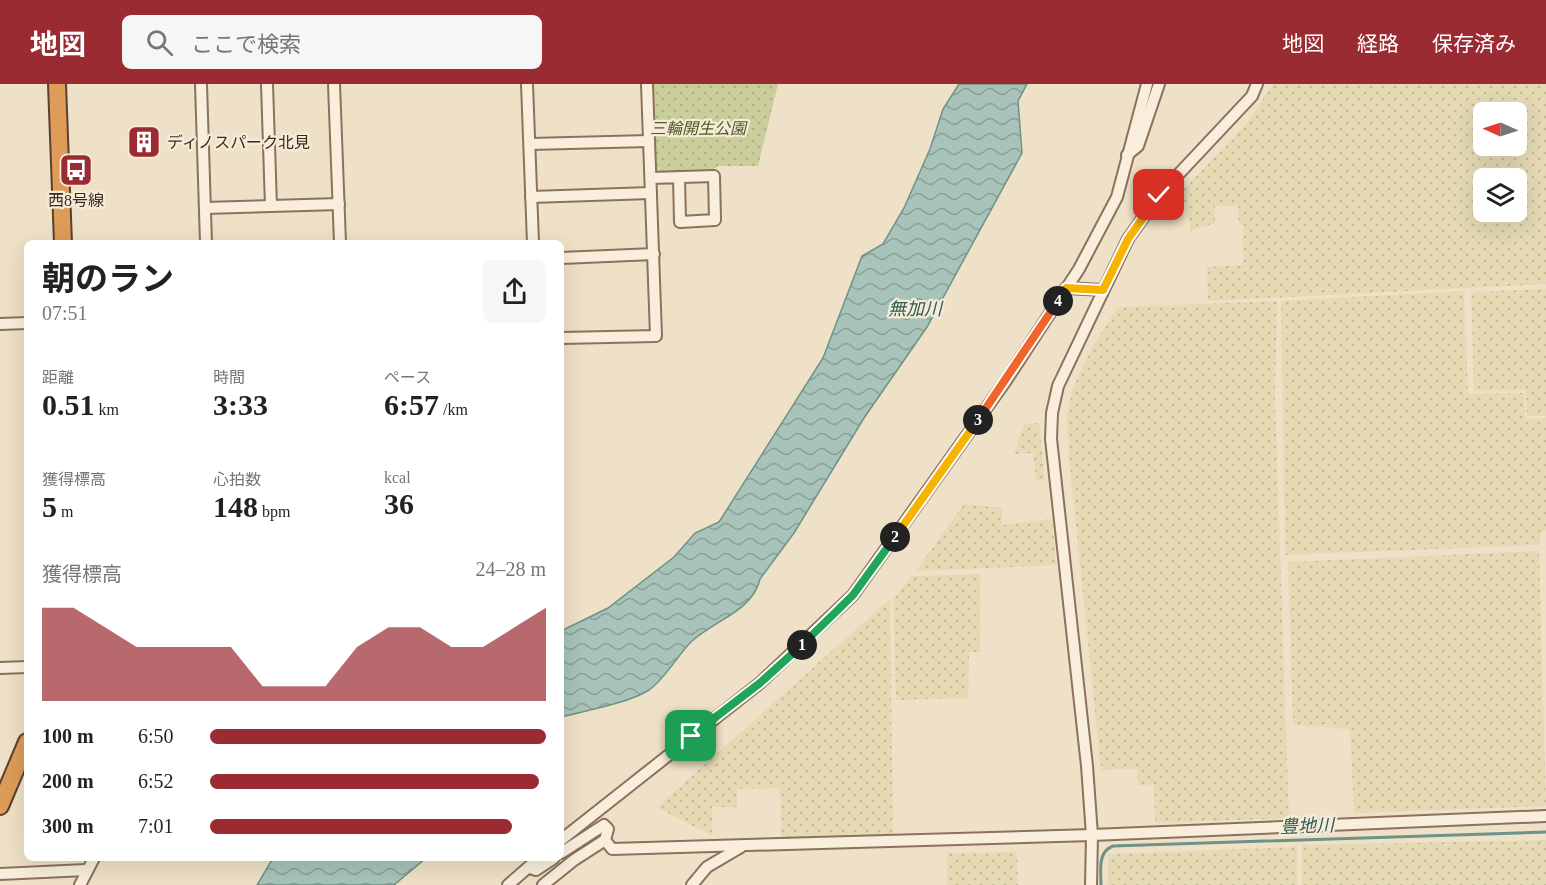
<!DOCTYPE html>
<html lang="ja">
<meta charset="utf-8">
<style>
:root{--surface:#fff;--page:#f6f6f6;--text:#222;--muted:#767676;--accent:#9b2b32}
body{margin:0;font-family:"Times New Roman","Noto Sans JP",serif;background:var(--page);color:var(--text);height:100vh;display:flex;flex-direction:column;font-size:22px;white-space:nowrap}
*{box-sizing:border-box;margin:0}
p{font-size:20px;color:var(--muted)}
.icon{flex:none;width:33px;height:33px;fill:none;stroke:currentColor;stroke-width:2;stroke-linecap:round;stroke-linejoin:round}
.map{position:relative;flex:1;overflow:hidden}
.drawer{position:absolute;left:24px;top:156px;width:540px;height:621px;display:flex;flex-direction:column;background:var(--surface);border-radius:9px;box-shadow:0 6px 24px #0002}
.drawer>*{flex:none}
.needle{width:39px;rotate:273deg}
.controls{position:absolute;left:1473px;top:18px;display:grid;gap:12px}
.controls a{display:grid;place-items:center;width:54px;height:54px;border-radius:9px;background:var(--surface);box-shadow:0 6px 24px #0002;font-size:30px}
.pin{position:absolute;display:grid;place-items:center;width:51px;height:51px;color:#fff;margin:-26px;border-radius:12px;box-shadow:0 3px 9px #0006}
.km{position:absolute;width:30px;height:30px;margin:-15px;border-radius:50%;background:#222;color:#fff;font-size:16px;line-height:30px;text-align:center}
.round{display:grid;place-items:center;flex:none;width:63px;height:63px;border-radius:9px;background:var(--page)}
.summary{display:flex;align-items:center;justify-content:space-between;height:102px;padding:0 18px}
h1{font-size:33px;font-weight:700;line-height:45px}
.stats{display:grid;grid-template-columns:repeat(3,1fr);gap:9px;height:102px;padding:6px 18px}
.stats div{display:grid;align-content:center}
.stats b{font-size:30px;font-weight:700}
.stats small{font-size:16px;font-weight:400}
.stats p{font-size:16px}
.chart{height:168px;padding:12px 18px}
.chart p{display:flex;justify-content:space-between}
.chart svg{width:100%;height:108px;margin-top:6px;fill:var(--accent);opacity:.7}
ul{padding:0 18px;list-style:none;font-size:20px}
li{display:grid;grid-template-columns:96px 72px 1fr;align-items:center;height:45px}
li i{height:15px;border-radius:8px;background:var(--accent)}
header{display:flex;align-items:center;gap:36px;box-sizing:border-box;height:84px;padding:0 30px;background:var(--accent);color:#fff}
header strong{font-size:28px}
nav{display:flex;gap:33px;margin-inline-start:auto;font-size:21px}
.search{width:420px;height:54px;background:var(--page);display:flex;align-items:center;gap:15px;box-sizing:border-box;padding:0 21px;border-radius:9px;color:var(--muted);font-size:22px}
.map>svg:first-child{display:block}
</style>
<header>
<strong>地図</strong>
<div class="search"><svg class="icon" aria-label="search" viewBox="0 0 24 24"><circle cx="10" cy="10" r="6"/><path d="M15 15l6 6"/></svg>ここで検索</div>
<nav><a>地図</a><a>経路</a><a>保存済み</a></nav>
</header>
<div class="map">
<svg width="1546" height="801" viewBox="0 0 1546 801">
<defs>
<pattern id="farmland-dots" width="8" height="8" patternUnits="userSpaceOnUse" patternTransform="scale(1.5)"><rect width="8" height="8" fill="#e5dab4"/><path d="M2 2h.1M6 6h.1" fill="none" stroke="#c5bb9a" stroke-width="1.8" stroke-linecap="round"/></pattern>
<pattern id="grass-dots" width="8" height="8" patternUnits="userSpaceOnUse" patternTransform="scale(1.5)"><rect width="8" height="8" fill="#cace9a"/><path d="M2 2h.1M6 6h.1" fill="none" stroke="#aeb184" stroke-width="1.8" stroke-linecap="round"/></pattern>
<pattern id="water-waves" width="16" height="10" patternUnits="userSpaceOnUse" patternTransform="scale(1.5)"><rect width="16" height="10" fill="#a8c3b9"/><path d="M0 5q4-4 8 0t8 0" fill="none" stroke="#8a9f96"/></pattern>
</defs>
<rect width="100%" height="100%" fill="#efe1c7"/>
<g fill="url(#farmland-dots)" fill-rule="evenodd">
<path d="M1273,0H1546V200L1208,217L1207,183L1243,181V141H1239L1238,122H1215V139L1191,147L1182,107L1247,39ZM1484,28H1516V62H1484ZM1484,94H1516V128H1484Z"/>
<path d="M1546,205V332H1527L1526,306L1474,307L1471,208Z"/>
<path d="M1464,207L1468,310L1524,309L1526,335L1546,334V447H1542L1538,461L1285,471L1281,217Z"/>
<path d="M1277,217L1275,316L1289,734L1155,739L1154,700L1138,702L1137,685L1101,686L1069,373L1067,332L1073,304L1091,265L1118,223Z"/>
<path d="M1039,339L1045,396L1036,397L1033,369L1014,370L1024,340Z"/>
<path d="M964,420L1002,424V441L1052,435L1056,481L916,487Z"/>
<path d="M1539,467L1546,722L1354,729L1350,645L1293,641L1288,478Z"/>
<path d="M980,490V568H969L968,614L896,616L893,514L912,492Z"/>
<path d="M890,515L893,751L781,756L780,704L737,705V723H712V752L657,723Z"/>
<path d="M1546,756V801H1302V761Z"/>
<path d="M1297,763V801H1108V770Z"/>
<path d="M1017,768L1018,801H947V769Z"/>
</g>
<path fill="url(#grass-dots)" d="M652,0H778L758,82H718L711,88L656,90Z"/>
<g fill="url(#water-waves)" stroke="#6e9287" stroke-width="1.5">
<path d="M959,0H1027L1018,17L1022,69L927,243L864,334L794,449L760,495C753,527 713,537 691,558C677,572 665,595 649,606C629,619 584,627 561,633V547L608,524L674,473L695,449L719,438L823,274L862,172L883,160L904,124L930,65L943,25Z"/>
<path d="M273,774H426L394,801H257Z"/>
</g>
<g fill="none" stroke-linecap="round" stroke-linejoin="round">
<path stroke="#6e9287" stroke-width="3" d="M1101,801C1101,787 1097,768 1113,762L1546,748"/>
<defs>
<g id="minor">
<path d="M201,0L206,159"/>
<path d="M267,0L271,122"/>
<path d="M334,0L340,159"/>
<path d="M527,0L533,159"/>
<path d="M530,60L649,57"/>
<path d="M1127,71L1138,62L1159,0"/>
<path d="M651,94L714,92L715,136L680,138L679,93"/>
<path d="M531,113L651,109"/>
<path d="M205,124L339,120"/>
<path d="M561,174L654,170"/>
<path d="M1066,204L1103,206"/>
<path d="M0,240L27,239"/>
<path d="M561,254L656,252L647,0"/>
<path d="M0,584L27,583"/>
<path d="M561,756L760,599L853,511L1005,298L1079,185L1117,113L1147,0"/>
<path d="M561,769L604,741L608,745L605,756L612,765L1092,751L1546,732"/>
<path d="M530,784L536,786L554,774"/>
<path d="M0,790L86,786"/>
<path d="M80,801L94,774"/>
<path d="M508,801L539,774"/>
<path d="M543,801L574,776L605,756"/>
<path d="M692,801L707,783L741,763"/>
<path d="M1091,801L1092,751L1087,682L1051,355L1052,329L1058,302L1128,155L1159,111L1252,12L1257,0"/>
</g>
<g id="highway">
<path d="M57,0L63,159"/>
<path d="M0,722L27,658"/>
</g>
</defs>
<use href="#minor" stroke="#8b725c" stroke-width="14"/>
<use href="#highway" stroke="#594130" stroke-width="20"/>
<use href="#minor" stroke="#f9eedb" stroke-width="10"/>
<use href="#highway" stroke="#de9c58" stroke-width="16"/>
</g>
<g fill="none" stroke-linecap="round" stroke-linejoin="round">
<defs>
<path id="split-1" d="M691,652L760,599L802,561"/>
<path id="split-2" d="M802,561L853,511L895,453"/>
<path id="split-3" d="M895,453L978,336"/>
<path id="split-4" d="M978,336L1058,217"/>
<path id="split-5" d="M1058,217L1066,204L1103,206L1128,155L1159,111"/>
</defs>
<use href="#split-1" stroke="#fff" stroke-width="12"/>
<use href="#split-2" stroke="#fff" stroke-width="12"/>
<use href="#split-3" stroke="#fff" stroke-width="12"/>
<use href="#split-4" stroke="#fff" stroke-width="12"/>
<use href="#split-5" stroke="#fff" stroke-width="12"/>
<use href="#split-1" stroke="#22a559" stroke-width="8"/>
<use href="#split-2" stroke="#22a559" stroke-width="8"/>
<use href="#split-3" stroke="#f5b400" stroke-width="8"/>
<use href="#split-4" stroke="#f0652b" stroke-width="8"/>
<use href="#split-5" stroke="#f5b400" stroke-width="8"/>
</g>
<defs>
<symbol id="building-square" viewBox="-11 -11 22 22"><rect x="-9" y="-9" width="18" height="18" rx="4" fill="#9b2b32" stroke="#f6ebd7"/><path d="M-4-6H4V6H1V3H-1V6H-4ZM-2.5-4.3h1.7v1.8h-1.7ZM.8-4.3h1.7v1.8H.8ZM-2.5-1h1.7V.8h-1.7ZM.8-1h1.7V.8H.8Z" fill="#fff"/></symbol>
<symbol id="bus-square" viewBox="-11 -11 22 22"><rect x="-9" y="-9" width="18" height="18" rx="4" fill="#9b2b32" stroke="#f6ebd7"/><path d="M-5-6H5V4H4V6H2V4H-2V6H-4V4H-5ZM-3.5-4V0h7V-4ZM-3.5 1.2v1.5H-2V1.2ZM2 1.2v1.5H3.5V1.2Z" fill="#fff"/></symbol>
</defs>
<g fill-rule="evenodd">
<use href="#building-square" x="125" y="39" width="38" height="38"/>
<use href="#bus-square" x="57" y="67" width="38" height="38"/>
</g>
<g text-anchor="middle" stroke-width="4.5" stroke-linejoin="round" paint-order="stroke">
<g font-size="16" font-style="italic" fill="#4e5826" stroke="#f6ebd7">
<text x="698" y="50">三輪開生公園</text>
</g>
<g font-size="16" fill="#3b2b20" stroke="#f6ebd7" text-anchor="start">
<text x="167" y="64">ディノスパーク北見</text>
<text x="76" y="122" text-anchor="middle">西8号線</text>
</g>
<g font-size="18" font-style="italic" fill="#2f5b56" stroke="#f6ebd7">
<text x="915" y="231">無加川</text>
<text transform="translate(1307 742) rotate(-2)" y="6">豊地川</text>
</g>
</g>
</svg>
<div class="controls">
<a><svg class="needle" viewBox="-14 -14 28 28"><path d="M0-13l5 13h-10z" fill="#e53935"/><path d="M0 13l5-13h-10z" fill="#767676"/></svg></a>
<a><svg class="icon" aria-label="layers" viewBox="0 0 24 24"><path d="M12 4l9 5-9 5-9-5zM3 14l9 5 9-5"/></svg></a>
</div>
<div class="pin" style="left:691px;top:652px;background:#1e9e55"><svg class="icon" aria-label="arrive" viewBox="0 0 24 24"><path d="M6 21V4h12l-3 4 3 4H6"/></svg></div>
<div class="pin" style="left:1159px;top:111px;background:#d93025"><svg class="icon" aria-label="check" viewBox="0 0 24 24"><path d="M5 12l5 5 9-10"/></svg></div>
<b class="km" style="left:802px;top:561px">1</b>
<b class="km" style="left:895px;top:453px">2</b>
<b class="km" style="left:978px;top:336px">3</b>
<b class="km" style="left:1058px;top:217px">4</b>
<section class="drawer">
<div class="summary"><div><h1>朝のラン</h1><p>07:51</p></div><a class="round"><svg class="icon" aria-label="share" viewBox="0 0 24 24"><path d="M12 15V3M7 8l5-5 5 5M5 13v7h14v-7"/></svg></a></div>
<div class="stats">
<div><p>距離</p><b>0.51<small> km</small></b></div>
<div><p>時間</p><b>3:33</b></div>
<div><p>ペース</p><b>6:57<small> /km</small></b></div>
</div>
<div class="stats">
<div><p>獲得標高</p><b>5<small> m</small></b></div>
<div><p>心拍数</p><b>148<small> bpm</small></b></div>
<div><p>kcal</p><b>36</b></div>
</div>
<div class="chart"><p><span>獲得標高</span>24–28 m</p>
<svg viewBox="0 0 160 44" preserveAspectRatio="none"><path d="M0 44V6L10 6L20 14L30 22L40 22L50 22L60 22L70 38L80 38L90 38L100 22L110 14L120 14L130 22L140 22L150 14L160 6V44z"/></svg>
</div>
<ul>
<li><b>100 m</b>6:50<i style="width:100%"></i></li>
<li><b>200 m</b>6:52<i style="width:98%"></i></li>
<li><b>300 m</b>7:01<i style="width:90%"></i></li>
</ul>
</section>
</div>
